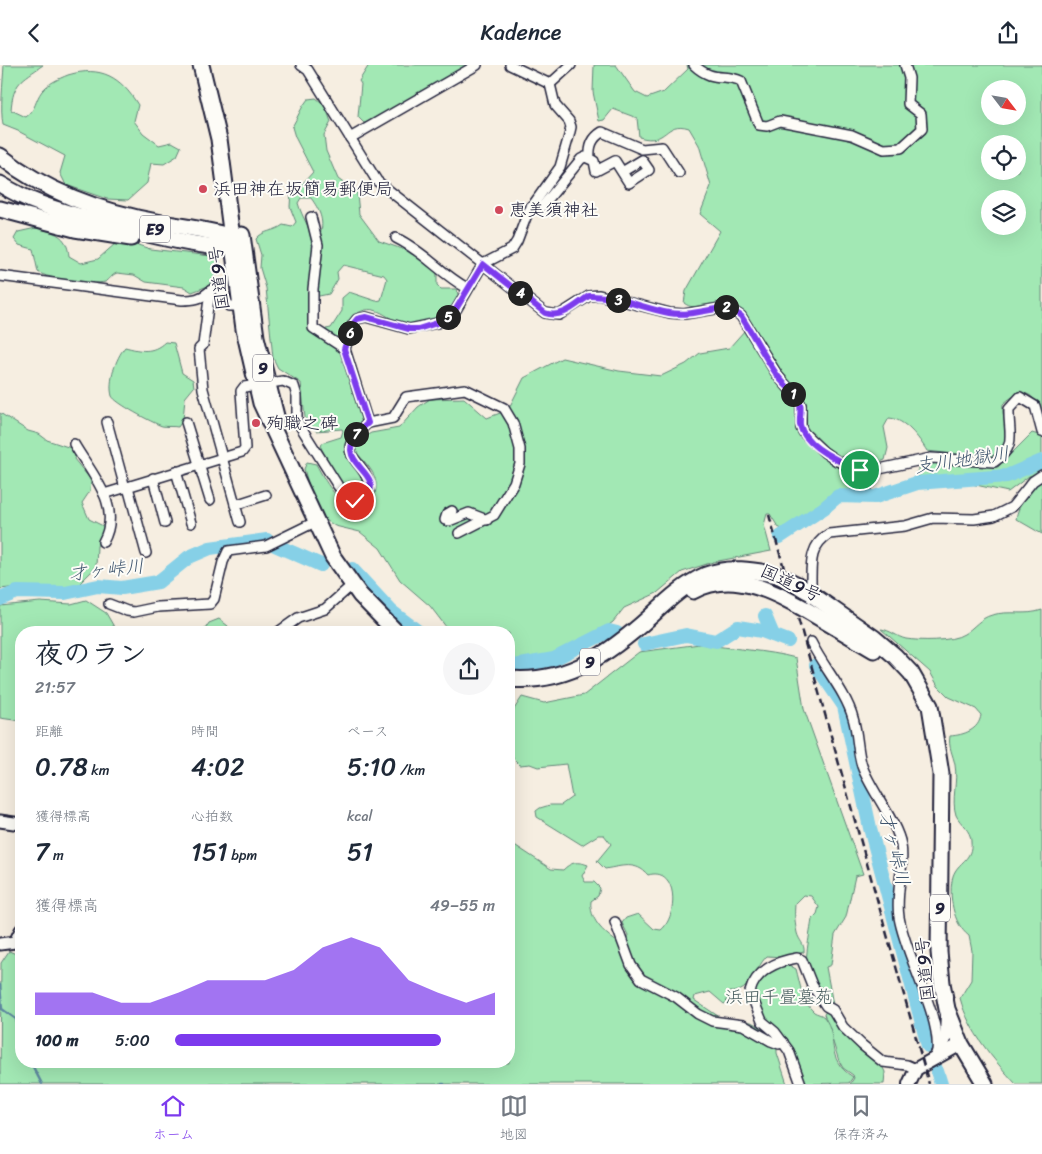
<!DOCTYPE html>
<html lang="ja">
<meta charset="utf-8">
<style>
:root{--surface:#fff;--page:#f6f6f7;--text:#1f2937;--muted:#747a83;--line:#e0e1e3;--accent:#7c3aed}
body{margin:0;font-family:Sriracha,"Klee One",sans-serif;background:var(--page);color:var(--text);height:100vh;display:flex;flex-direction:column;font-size:19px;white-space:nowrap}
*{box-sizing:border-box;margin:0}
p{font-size:16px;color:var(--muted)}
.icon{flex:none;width:28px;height:28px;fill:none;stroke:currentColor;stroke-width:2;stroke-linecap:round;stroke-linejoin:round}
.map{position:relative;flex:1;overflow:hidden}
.side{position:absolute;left:15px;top:561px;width:500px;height:442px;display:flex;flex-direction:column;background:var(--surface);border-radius:20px;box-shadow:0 5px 20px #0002}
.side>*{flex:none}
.needle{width:32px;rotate:121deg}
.tools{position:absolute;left:981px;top:15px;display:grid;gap:10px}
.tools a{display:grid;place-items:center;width:45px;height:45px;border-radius:50%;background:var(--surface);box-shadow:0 5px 20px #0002;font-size:25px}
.pin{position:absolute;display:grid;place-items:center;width:42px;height:42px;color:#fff;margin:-21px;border:2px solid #fff;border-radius:50%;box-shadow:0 1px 5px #0007}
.km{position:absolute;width:25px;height:25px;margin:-12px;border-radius:50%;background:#222;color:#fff;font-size:14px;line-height:25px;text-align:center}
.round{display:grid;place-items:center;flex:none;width:52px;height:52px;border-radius:26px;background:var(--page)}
.headline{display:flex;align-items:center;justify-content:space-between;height:85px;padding:0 20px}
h1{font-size:28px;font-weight:600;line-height:38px}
.stats{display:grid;grid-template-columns:repeat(3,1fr);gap:8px;height:85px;padding:5px 20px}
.stats div{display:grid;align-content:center}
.stats b{font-size:25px;font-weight:600}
.stats small{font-size:14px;font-weight:400}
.stats p{font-size:14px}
.chart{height:140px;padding:10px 20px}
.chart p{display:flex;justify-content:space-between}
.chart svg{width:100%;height:90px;margin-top:5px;fill:var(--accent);opacity:.7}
ul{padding:0 20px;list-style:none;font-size:16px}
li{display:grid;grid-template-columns:80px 60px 1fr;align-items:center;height:38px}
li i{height:12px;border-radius:6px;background:var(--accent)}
header{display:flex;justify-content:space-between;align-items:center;height:65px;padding:0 20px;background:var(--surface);font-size:22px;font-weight:600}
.dock{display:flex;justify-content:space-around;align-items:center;height:70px;border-top:1px solid var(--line);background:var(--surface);font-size:14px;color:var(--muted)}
.dock a{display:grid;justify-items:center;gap:2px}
.dock .active{color:var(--accent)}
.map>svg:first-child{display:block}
</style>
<header><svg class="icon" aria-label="back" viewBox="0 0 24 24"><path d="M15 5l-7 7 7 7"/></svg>Kadence<svg class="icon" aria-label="share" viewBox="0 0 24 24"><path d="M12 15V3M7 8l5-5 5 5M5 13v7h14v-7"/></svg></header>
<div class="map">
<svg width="1042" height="1019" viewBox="0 0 1042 1019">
<rect width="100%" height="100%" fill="#f6eee1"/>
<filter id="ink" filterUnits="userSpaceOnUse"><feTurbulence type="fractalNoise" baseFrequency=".02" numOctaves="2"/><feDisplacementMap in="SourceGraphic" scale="10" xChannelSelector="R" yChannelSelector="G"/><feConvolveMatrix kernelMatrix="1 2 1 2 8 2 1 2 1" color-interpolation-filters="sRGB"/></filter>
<g filter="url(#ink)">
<g fill="#a2e8b4" stroke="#628578" fill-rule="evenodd">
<path d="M4,0H43C22,15 13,17 11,45L26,52C36,45 35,35 42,26C49,18 58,14 68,10C101,0 121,12 138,40L134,56L143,68L159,80L172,77L181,82L177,91L164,99L151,98L147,118L128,135L107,134L66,120L60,108L65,91L18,66L3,60C0,44 3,18 4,0Z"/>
<path d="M369,0H469L372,56L364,58L358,52L361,19L359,16Z"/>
<path d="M594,0H616L635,27L647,33L664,27L688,4L687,0H1042V361C1039,334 1029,316 1003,339C1001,361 1017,378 992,393L927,386C919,373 905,354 889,353L884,362L888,383L885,395L867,402L864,407L874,430H835L822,443L786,466L778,462L770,449H767L764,460L771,486L713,497L682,507L657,528L624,543L613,557L595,570L556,589L509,597V568L450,567L430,541L400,515L380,483L360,467L335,461L324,454L312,432L304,404L307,397L316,399C327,419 342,450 370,440C384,415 372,405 355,386L357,376L371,368L399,363L418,342L430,334L464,333L487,353L508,345L524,313L562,293L619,306L661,311L686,299L700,288L729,283L745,265L738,244L724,236C711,239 695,247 684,238L686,226L720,166L700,149L711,121L699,80L689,63C664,55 668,81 639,72L637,53L613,44L604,55L599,56L593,27ZM990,24H1018V51H990ZM990,79H1018V106H990ZM990,134H1018V161H990Z"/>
<path d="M316,33L325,40L331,57L324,70L326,86L338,114L357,128L359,149L379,176L411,187L431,200L437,208V220L441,224H457L458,230C451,248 428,263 408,261C391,259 378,236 358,248C350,252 348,267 343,274L340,276L325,267L326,264L331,263L342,246V233L349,227L376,236L381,235L387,214L384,210L343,200L337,207L338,214L329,229L319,231L315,229L320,169C325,156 319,144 311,133H301L298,138C302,153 312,165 314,181L310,262L337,281L346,295L363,357L347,381L348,392L364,411L366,427L361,432L353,433L345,426L321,383L322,378L341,372L343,366L342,364L316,366L305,353L301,318L278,303L273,293L266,223L260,203L261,190L256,174C263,165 274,167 283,160L292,162L296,157L290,142L291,125L304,117L313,107L295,72L292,62C298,52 301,42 308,34Z"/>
<path d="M36,163C55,167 67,170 69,191L81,198L98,194L116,178H132L150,184L212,191L219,196L221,203L208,221L192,227L184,222L146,217L134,210L117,208C111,210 110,215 105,217C93,220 47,214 38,207L33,184L19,180L14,174L18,167Z"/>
<path d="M165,277L174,278L182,308L193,315L194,322L185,333L183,355L178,362C173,361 167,362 162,361C153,358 115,338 112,331C108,316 116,293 125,282C141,286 152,289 165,277Z"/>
<path d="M0,348L28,366L39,369L47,375L71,383L76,388L74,394L91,415L90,426L82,438L89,454L103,461L106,465L97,481L96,502L79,519L57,526L18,522L0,524Z"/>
<path d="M1032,368L1042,371V469L1016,454C1018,438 1031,426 1036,410L1029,411L1008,427L948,414H922L916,408L919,403L936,398L998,402Z"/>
<path d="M86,535L106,548L117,567L21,568V656L0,653V541L40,537L71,539Z"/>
<path d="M1042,545V1019H1016C993,994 969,967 960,933L971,915L972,886L969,871C953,859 948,830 953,811C958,796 973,796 971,776C971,765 960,759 956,750C951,735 958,716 955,700C953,689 948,682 950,671C964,670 979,665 981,650L976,644L949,632L938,621L930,607L881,564C890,565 897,572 906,574C919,576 952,577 964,569C974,563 980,553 992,550C1009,545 1026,551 1042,545Z"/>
<path d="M219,554L228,561L227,567H203L209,558Z"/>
<path d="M155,564L187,566L190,567H141Z"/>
<path d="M700,579C732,584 765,585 796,593L804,644L863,809L855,811L846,852L835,870L831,900L826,902L836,956L881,999L885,1007L884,1019H850L854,1013L853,1010L843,1003L839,996L824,949L828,944C824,928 810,915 807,897C805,891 811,863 812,854L817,849L819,842L811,831L804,830L795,839C794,848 795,860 797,868C799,876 805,879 804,887L782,892L767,891C754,904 752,928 730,927L726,938L724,939L710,927L695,931L694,935L721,953L751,957L770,967L777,976V988L787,1019H0L1,898L9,886L21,891V998H509V779H513L551,804L563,805C571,797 577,796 588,800L582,811L585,817H594L600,823L598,831L591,836C589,854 603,867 617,877L627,875L628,870L622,858L626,853L638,849L654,864L661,865C678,852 679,801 648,810C636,796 622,801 605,804L597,796L611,779L604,770H598L582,780L537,752L536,746L540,743L550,740H561L572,732L566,699L538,702L530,699L520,700L509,689V652L522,632L544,638L584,630L639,587Z"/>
<path d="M787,899L796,904C800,918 802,937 814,947C817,949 821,949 824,952C840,972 823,993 853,1012L849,1018L803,1019L790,987L765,958L753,923C761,910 773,903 787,899Z"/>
</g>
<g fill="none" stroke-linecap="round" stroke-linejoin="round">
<g stroke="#5e8aa2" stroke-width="2.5">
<path d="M0,920L2,944L16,954L21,974"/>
<path d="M31,998L42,1019"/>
<path d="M442,1019H444"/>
</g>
<g stroke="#86d0e7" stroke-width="14">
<path d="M780,472L824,443L838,431L875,432L917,418L1007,411L1042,396"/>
<path d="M275,480L321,500"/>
<path d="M352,504L391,546L420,568"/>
<path d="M0,534L17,527L65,528L98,521L122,523L158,517L189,492L210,483L267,475"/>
<path d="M765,551L773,570"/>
<path d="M644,579L686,570L716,576L738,562L762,566L788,576"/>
<path d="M816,600L844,641L870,763L928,981"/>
<path d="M509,602L554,594L609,566L617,568"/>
<path d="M937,1006L941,1019"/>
</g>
<defs>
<g id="street">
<path d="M301,0L308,5L377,116L545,248L559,250L589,231L599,230L670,248L684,249L727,242L741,251L778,311L798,334L801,340V363L804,368L824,387L837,396L870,406L931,393L994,397C1018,381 1008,368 1009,344L1020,332L1035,341L1042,367"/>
<path d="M510,0L550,19"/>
<path d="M694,0C713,18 725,8 741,16L759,60L767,61L780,56L852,70L884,84L901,83L922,64L921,49L908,39L909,13L905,0"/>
<path d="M550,19L571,0"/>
<path d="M350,73L477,0"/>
<path d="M590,93C589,81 592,73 602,67L642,84L662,82L679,108"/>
<path d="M531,141L541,143L581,94L585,92L594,96L596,106L615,96L629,118L649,105L642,95L622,107"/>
<path d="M311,152L318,180L313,224V263L345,284"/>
<path d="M396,173C425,187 441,209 467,223"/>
<path d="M0,211L182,235C194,235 201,234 210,226"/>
<path d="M107,357L125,423"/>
<path d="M186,357L210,435"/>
<path d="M368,358L393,353L406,332L465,324L504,343L513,358L520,384V399L514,418L494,450L459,468"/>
<path d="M74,379C92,410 123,441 103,477"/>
<path d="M176,406L191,458"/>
<path d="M153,413L165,458"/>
<path d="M128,422L146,488"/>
<path d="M104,429L242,387L245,383L241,326L244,322L283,316L294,321L297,331V356L338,421L343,428L355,436L360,435L369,429C373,392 325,395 368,358L345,284L353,259L357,254L366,252L409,264L437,258L456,245L483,199L512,184L517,176L528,147L560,102L569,71L571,62L569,56L555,40L550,19"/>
<path d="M235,440L266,430"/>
<path d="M452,446L447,449L445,455L449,456L469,448L487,455"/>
<path d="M240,457L203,324L199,284L203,280L210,226L216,222L223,229L229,241H241"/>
<path d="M811,530C812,507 806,482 829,469L905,461L933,453L974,454L994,451L1012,442L1033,416L1042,410"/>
<path d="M109,539L127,546L134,547L158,542L210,539L214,534L223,497L228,486L266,481L315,457"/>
<path d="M277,568L298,553L325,544L352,520"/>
<path d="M811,577C823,602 846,627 853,653C858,669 857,686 862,701C870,724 897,757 901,780C905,803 895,828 899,852C905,890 941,951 937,986"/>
<path d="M615,857L631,900L641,914L676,932L698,949L712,956L743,960L771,976L779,979L783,977"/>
<path d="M801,1019L789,986L775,967L762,956L750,927C755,906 777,896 797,893L802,895L812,920L826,941L833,945L843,962L862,980L883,997L907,1000L916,1004"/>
</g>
<g id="secondary">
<path d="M0,756L21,759"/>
<path d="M0,879L15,877L21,865"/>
</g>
<g id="primary">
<path d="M936,992L946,972L947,946"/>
<path d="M909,1019L916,1004L961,979"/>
</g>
<g id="highway">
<path d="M201,0L219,74L244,264L261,338L333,492L360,530L397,568"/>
<path d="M0,91C46,127 104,148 162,158C179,161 228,168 241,175"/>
<path d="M0,119C13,127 27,134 41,139C67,149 209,188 228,181C233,179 236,175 238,170"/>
<path d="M0,144L75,164L131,173"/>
<path d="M242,170L256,272L276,351"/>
<path d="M798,520L874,573L895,591L911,608L930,641L941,709L939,887L942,918L947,944L961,979L985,1019"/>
<path d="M693,526C724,509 757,519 786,534"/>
<path d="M803,543L874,585"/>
<path d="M509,614C568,619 610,588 651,551C667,536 685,519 706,510C729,501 753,505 777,510"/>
</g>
</defs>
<use href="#street" stroke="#22223b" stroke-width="12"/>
<use href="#secondary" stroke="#22223b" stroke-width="15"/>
<use href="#primary" stroke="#22223b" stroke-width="16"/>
<use href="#highway" stroke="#22223b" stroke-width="19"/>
<use href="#street" stroke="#fdfcf7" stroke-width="9"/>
<use href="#secondary" stroke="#fdfcf7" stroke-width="11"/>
<use href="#primary" stroke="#fdfcf7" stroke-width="12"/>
<use href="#highway" stroke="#fdfcf7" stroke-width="15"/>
<path stroke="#22223b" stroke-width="2.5" stroke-dasharray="8 4" stroke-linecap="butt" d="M769,450L929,1019"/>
<defs>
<g id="highway-bridge">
<path d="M777,510L798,520"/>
<path d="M786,534L803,543"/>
</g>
</defs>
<use href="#highway-bridge" stroke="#22223b" stroke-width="19" stroke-linecap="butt"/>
<use href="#highway-bridge" stroke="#fdfcf7" stroke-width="15"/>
</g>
</g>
<g fill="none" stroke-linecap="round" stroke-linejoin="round" filter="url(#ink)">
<defs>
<path id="route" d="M355,436L366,433C389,404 321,399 368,358L344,284L353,259L357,254L366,252L409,264H418L437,258L456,244L483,199L545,248C563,254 575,240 589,231C616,230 642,243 669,248C688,251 708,245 727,242L741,251C754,271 764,291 777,310C783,319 792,325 798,334C803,341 799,351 800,360C805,382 842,398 860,405"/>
</defs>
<use href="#route" stroke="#fff" stroke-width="10"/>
<use href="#route" stroke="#7c3aed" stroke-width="6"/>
</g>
<g fill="#d1495b" stroke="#fdfcf7" stroke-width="2">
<circle cx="203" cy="124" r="5"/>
<circle cx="499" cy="145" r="5"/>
<circle cx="256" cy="358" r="5"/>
</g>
<g text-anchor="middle" stroke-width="4" stroke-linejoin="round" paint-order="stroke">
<g fill="#fdfcf7" stroke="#646373" stroke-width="1">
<rect x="140" y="150.5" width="30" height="27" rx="4"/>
<rect x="253" y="289.5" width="20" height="27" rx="4"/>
<rect x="580" y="583.5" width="20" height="27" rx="4"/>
<rect x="930" y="829.5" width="20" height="27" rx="4"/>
</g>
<g font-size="16" font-weight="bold" fill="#22223b">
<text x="155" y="170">E9</text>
<text x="263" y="309">9</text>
<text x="590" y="603">9</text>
<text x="940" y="849">9</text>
</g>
<g font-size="18" fill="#22223b" stroke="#fdfcf7" text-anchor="start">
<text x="213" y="130">浜田神在坂簡易郵便局</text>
<text x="509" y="151">恵美須神社</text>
<text x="266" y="364">殉職之碑</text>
</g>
<g font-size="18" fill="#22223b" stroke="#fdfcf7">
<text transform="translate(219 213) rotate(-97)" y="6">国道9号</text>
<text transform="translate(791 518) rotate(25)" y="6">国道9号</text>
<text transform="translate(925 904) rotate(-96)" y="6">国道9号</text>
</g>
<g font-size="18" fill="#485d5f" stroke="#fdfcf7">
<text x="779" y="938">浜田千畳墓苑</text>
</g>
<g font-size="19" font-style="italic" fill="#40566f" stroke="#fdfcf7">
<text transform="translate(962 394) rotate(-8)" y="7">支川地獄川</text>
<text transform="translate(106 504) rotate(-6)" y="7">才ヶ峠川</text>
<text transform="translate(895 783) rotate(76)" y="7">才ヶ峠川</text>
</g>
</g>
</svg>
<div class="tools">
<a><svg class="needle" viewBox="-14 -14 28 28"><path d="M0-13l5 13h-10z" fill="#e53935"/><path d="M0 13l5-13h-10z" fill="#747a83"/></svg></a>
<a><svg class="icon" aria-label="locate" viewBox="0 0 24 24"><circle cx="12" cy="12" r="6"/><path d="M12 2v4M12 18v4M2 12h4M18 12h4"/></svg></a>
<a><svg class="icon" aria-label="layers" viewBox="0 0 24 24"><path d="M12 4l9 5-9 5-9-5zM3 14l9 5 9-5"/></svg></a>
</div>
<div class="pin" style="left:860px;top:405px;background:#1e9e55"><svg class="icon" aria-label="arrive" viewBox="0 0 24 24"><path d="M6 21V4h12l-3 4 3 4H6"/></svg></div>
<div class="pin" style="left:355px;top:436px;background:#d93025"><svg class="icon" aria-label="check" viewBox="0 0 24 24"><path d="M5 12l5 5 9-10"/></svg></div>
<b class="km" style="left:793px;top:329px">1</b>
<b class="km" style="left:726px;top:242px">2</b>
<b class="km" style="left:618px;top:235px">3</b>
<b class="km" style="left:520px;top:228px">4</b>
<b class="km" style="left:448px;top:252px">5</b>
<b class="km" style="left:350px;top:268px">6</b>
<b class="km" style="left:356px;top:369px">7</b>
<section class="side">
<div class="headline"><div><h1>夜のラン</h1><p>21:57</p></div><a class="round"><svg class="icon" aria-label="share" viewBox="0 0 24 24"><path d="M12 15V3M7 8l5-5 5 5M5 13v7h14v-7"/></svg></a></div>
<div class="stats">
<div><p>距離</p><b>0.78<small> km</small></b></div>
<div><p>時間</p><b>4:02</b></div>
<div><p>ペース</p><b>5:10<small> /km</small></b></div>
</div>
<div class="stats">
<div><p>獲得標高</p><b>7<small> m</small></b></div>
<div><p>心拍数</p><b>151<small> bpm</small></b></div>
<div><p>kcal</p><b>51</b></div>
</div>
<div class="chart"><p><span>獲得標高</span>49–55 m</p>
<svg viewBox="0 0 160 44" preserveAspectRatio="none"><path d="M0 44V33L10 33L20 33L30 38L40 38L50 33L60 27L70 27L80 27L90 22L100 11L110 6L120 11L130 27L140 33L150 38L160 33V44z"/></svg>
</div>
<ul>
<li><b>100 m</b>5:00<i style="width:83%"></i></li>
</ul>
</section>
</div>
<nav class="dock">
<a class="active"><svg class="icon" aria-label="home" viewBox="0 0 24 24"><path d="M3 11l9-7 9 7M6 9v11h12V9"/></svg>ホーム</a>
<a><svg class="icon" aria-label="map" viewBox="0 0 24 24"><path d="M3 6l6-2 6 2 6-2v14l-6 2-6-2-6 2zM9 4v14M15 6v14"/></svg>地図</a>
<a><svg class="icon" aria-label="saved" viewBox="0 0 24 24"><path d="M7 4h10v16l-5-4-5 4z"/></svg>保存済み</a>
</nav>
